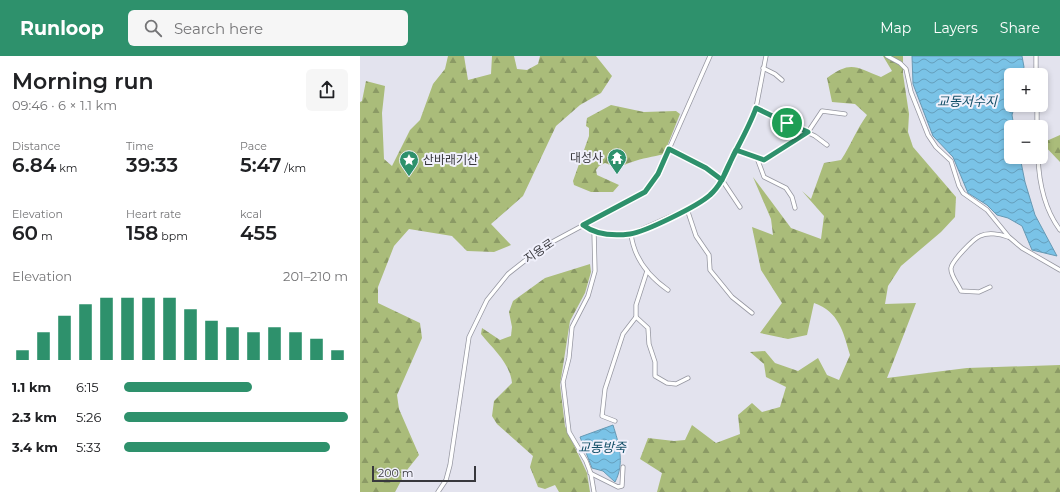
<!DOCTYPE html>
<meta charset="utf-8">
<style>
:root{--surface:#fff;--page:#f6f6f6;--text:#202124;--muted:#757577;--accent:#2e916c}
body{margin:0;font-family:Montserrat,"Noto Sans KR",sans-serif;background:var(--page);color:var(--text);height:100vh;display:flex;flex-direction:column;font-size:15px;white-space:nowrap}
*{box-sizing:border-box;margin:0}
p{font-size:13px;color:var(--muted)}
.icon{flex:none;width:22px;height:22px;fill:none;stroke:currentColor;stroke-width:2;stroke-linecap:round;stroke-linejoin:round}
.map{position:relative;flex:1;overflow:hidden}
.drawer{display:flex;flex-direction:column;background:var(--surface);width:360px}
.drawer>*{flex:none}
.tools{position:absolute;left:644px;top:12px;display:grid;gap:8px}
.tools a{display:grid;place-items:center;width:44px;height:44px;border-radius:6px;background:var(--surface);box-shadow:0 2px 6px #0003;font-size:20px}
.scale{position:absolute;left:12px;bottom:10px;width:104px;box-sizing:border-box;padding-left:4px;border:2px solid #38383d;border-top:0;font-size:11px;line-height:14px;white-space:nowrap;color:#38383d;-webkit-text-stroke:3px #f0f0fb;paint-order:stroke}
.pin{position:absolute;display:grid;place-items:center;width:34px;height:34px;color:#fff;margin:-17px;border:2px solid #fff;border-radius:50%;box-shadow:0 1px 4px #0007}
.round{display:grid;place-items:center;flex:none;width:42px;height:42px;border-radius:6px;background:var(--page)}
.head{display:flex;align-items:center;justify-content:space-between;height:68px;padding:0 12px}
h1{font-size:22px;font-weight:600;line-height:30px}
.metrics{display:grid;grid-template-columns:repeat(3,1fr);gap:6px;height:68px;padding:4px 12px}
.metrics div{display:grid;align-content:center}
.metrics b{font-size:20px;font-weight:600}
.metrics small{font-size:11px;font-weight:400}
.metrics p{font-size:11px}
.chart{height:112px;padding:8px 12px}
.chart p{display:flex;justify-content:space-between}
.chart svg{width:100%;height:72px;margin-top:4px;stroke:var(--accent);stroke-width:6}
ul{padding:0 12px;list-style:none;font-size:13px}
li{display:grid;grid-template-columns:64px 48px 1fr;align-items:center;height:30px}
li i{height:10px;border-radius:5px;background:var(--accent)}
header{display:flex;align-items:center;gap:24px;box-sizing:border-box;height:56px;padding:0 20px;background:var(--accent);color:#fff}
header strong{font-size:19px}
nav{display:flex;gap:22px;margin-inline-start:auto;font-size:14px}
.search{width:280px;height:36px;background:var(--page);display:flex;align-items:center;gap:10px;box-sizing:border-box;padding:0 14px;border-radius:6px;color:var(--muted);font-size:15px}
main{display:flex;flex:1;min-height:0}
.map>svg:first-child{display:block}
</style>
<header>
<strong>Runloop</strong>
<div class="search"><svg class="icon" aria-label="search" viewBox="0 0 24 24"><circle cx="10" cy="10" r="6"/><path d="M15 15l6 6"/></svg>Search here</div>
<nav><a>Map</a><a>Layers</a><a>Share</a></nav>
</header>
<main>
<section class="drawer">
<div class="head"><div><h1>Morning run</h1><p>09:46 · 6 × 1.1 km</p></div><a class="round"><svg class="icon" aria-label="share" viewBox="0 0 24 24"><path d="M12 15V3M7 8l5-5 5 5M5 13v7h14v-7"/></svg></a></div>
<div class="metrics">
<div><p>Distance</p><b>6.84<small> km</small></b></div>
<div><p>Time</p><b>39:33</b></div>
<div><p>Pace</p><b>5:47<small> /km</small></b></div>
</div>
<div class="metrics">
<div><p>Elevation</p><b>60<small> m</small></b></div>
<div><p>Heart rate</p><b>158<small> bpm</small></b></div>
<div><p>kcal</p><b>455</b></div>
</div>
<div class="chart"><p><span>Elevation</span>201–210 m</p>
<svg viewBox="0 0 160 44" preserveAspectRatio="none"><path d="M5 44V38M15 44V27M25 44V17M35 44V10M45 44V6M55 44V6M65 44V6M75 44V6M85 44V13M95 44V20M105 44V24M115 44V27M125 44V24M135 44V27M145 44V31M155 44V38"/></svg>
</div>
<ul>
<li><b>1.1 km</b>6:15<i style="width:57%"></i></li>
<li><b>2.3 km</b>5:26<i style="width:100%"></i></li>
<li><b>3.4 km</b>5:33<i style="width:92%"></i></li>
</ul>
</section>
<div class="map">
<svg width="700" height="436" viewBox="0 0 700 436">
<defs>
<pattern id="forest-firs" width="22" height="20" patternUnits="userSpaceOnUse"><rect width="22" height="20" fill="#aabc7a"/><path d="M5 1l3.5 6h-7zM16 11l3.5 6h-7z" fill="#8b9a65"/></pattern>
<pattern id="water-waves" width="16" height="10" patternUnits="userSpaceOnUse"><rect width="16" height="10" fill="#7ac3e7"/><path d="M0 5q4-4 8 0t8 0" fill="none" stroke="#659fbc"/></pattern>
</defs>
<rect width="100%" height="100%" fill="#e3e3ee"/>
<g fill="url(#forest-firs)">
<path d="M88,0H104L108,24L131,18L132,0H154L157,13L167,14L178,8L180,0H236L252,20L241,37L220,49L196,70L163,140L131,168L151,189L134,196L107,195L92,180L49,173L34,190L18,231V247L60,267L62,282L37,339L39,353L59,399L47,414L35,436H0V46L2,45L6,25L25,30L22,57L24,103L32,110L50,74L60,64L73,28L85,13Z"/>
<path d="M523,0H543V18L549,58L548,76L553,91L596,141L595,161L581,176L541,210L528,230L525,248L556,247L527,322L607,312L700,309V436H297L302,417L280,403L288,382L314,385L325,384L332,369L356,387L380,378L378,359L392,347L402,356L420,351L426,331L406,321L404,308L390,296L405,295L415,307L438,315L458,302L467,319L479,324L490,299C483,275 479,256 454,247L447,279L428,283L400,277L422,247L401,214L392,171L413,179L411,163L393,121L431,172L461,183L464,160L442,135L451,143L464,107L481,104C491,89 496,74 507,59L495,48L472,46L467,22C491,4 496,11 521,21L532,15Z"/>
<path d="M251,49L284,56L316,55L320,58L304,98C293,101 282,102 272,106C260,110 259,113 245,107L239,110L236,114L237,119L259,129L253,136H231L214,129L213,125L229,80V72L226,70L227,62Z"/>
<path d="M700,79V106L682,87Z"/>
<path d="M230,208L231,216L225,237L210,265L200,329L205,370L227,417L230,436H199L195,429L185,433L178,431L170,411L173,400L137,368L132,360L134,345L152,327C150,307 133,293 121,278L122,272L140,284L151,280L152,271L149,256L153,245L185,222Z"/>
</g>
<g fill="url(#water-waves)" stroke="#6699b4">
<path d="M552,0H662L664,11L662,19H651V49H655L652,59L654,71H651V101H660L665,126L675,159L697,200L672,194L662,170L648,162L637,159L627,149L608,137L593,101L573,80L553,28Z"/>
<path d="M253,369C259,388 265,407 255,426L243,415L232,412L220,381Z"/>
</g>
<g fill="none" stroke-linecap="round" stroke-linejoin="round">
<defs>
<g id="minor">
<path d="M527,0L540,7L546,13L551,36L568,79L576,91L591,105L599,130L603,137L627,154L649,181L662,192L700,214"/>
<path d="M676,0V19"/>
<path d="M403,12L415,18L422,24"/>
<path d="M677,49V71"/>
<path d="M396,52L455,80L467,89"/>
<path d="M309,93L346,112L362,124L380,151"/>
<path d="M376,94L404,104L448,76L462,55L485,58"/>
<path d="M678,101C679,126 685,154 700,174"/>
<path d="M397,102L404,121L426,132L432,141L435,152"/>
<path d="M327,153L336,180L349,199L350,214L372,241L392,257"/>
<path d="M223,169L236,177L271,178L327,153L349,140L362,124L368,109L390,68L396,52L406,0"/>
<path d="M271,178C274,202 288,220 308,234"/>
<path d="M630,231L619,236L601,235C598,228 590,219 591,212C592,205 613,183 620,180C628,176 640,178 648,181"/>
<path d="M276,261L288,272L289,288L295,306V320L307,327L316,328L328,322"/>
<path d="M255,365L242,360L245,333L263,278L276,261V249L287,215"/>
<path d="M230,417L258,431L262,430L263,411"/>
<path d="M78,436L86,424L90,409L109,281L127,244L148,218L181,192L285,136L298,118L350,0"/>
<path d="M234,436L231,418L226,405L209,376L203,326L209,302L212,271L228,240L235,215L234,176"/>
</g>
</defs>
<use href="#minor" stroke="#9697a1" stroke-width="5"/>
<use href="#minor" stroke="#fff" stroke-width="3.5"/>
</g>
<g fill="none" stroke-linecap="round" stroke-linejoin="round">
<defs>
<path id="route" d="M427,67L396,52C387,77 372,99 362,124L346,112L309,93L298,118L285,136L223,169C236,179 254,180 270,178C285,176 338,150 350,139C363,128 368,109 376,94L404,104L448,76L427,67"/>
</defs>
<use href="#route" stroke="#fff" stroke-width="8"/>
<use href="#route" stroke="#2e916c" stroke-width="5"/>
</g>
<defs>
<symbol id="temple-pin" viewBox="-11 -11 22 30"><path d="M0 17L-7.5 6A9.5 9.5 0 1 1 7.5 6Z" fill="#2e916c" stroke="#f0f0fb"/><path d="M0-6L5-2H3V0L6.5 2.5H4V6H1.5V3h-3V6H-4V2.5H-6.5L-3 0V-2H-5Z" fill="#fff"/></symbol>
<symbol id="sight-pin" viewBox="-11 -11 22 30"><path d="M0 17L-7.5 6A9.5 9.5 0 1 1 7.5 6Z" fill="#2e916c" stroke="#f0f0fb"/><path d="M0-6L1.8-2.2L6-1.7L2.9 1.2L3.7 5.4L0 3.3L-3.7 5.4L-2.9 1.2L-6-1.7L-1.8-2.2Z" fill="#fff"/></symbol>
</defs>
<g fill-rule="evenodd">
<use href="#temple-pin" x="246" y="91" width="22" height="30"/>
<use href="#sight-pin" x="38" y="93" width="22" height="30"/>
</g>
<g text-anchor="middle" stroke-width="4" stroke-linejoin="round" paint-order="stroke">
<g font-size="12" fill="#38383d" stroke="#f0f0fb" text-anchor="end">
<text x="243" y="106">대성사</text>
<text x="63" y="108" text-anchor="start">산바래기산</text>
</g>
<g font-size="12" fill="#38383d" stroke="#f0f0fb">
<text transform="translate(179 195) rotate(-34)" y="4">지용로</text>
</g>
<g font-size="13" font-style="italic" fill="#134f68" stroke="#f0f0fb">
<text x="607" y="50">교동저수지</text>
<text x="242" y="396">교동방죽</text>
</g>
</g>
</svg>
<div class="tools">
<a>+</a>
<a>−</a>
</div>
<div class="scale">200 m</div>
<div class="pin" style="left:427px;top:67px;background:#1e9e55"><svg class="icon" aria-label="arrive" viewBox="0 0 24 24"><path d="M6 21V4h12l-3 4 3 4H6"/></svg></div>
</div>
</main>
